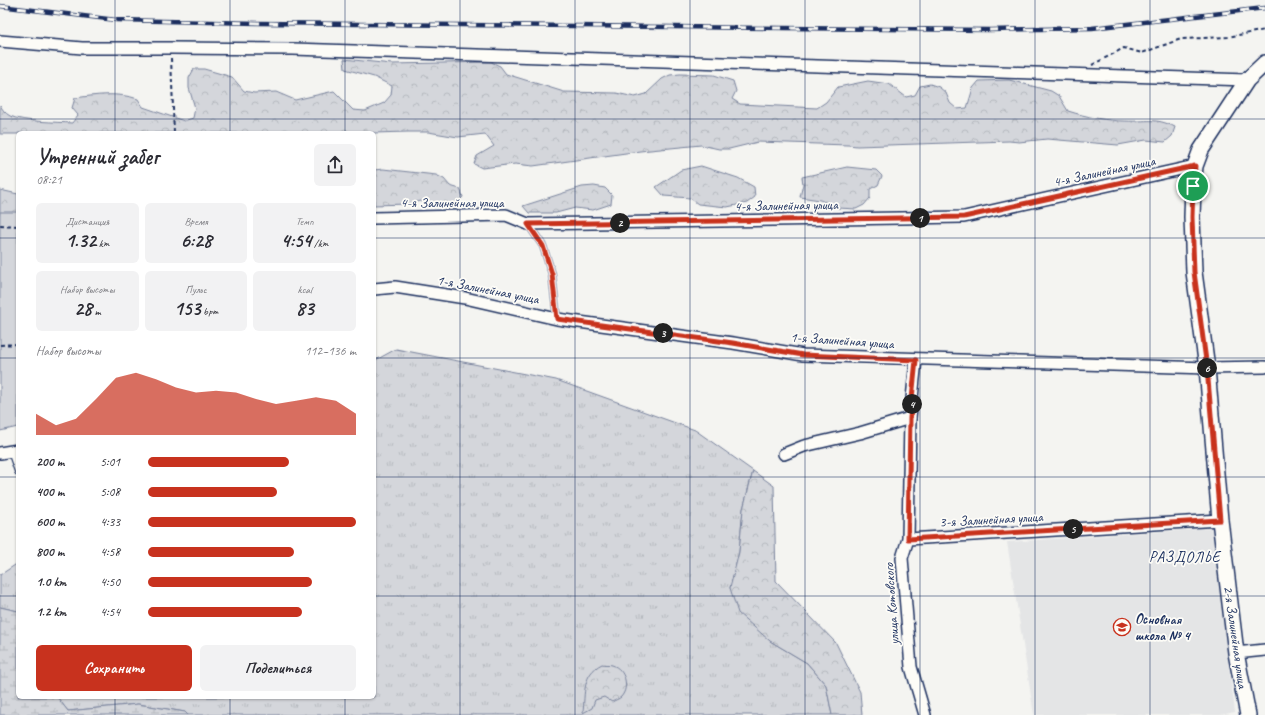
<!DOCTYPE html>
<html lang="ru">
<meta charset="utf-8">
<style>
:root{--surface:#fff;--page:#f2f2f3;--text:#2b2b33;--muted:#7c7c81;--accent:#c8321e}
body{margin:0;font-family:Caveat,sans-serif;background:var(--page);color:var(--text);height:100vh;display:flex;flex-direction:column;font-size:15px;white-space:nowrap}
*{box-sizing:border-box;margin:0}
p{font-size:13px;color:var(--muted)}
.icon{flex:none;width:22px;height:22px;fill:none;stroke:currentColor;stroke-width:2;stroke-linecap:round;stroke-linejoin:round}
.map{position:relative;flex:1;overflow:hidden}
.details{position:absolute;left:16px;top:131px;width:360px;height:568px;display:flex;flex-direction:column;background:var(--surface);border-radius:6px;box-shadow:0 1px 3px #0004}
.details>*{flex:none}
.pin{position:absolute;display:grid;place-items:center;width:34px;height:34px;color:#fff;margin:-17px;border:2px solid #fff;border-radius:50%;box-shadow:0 1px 4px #0007}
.km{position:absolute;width:20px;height:20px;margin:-10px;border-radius:50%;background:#222;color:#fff;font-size:11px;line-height:20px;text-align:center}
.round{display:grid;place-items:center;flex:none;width:42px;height:42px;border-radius:6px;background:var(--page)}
.head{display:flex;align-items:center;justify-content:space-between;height:68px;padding:0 20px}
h1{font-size:22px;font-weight:800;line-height:30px}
.figures{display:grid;grid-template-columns:repeat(3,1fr);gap:6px;height:68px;padding:4px 20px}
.figures div{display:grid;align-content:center;border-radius:6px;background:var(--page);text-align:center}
.figures b{font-size:20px;font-weight:800}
.figures small{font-size:11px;font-weight:400}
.figures p{font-size:11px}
.chart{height:112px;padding:8px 20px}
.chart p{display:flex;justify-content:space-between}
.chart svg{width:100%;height:72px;margin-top:4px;fill:var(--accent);opacity:.7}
.action{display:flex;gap:8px;margin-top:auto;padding:8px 20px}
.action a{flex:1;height:46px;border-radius:6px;background:var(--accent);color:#fff;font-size:16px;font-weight:800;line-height:46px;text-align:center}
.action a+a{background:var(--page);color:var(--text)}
ul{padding:0 20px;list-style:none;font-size:13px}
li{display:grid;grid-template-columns:64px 48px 1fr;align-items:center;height:30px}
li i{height:10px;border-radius:5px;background:var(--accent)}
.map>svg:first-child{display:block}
</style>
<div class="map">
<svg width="1265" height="715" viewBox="0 0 1265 715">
<defs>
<pattern id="grass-tufts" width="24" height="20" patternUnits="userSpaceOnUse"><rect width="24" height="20" fill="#d4d6db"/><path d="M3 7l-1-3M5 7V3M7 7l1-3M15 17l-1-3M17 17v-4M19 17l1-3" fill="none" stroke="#b5b8be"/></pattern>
<pattern id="forest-crowns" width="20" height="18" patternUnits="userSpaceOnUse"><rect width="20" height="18" fill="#d4d6db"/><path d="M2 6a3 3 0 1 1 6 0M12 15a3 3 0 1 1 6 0" fill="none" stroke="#b5b8be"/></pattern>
<pattern id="wetland-marsh" width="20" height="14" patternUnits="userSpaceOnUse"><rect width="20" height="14" fill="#d4d6db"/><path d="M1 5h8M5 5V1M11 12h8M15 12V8" fill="none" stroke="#b5b8be"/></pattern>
</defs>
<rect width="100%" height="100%" fill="#f4f4f1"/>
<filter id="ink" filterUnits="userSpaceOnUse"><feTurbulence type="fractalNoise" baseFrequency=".025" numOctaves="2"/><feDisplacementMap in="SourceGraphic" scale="8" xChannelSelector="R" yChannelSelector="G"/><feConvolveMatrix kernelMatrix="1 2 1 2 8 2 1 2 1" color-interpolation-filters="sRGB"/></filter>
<g filter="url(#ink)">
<path fill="#e4e5e6" d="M1212,528L1235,712L1220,715H1034L1007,542Z"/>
<g fill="url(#grass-tufts)" stroke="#78829c">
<path d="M396,349L556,380L695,430L753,471L743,509L739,552L730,588L770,641L807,663L826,685L832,715H188L185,712L138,704L68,711L57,697H374V361Z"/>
<path d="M18,563V611L0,607V575Z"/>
</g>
<g fill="url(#forest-crowns)" stroke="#78829c">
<path d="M344,59L392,64L491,62L500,66L506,74L564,92L616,93L635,97L646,94L662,79L670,75L680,74L714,75L733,81L736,91L732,99L740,104L817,108L826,102L838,87L868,81L889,84L906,97L915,95L920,86L930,84L939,87L946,93L950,103L957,109L967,108L973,88L979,81L1009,80L1051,91L1059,96L1068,111C1087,117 1107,121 1126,121C1147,122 1155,117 1175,127L1172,136L1165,142L1146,140L1118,145L1047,139L1019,142L1009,141L857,146L848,145L758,142L729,149H719L701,145L640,151L533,166L515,164L482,168L474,164L477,156L494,146L485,134L458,137L428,132H408L374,133H18V134H0V105C2,109 5,113 10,116C23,122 57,122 72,123L78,115L72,108L75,98C96,95 118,92 138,99L143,107L184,121L193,118L195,108L189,88V78L194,69H204L232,77L244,91L254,93L276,92L295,100L334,91L353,110L365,111L384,103L391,95L392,86L374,77L345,69Z"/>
<path d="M701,166L738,178L754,187L755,197L747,203L727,207L698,204L690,198L664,196L656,187L681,170Z"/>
<path d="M847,167L876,170L882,176L878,185L870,189V198L864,205L856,209L838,208L820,200L800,197L803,184L802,177Z"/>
<path d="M383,169L436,175L444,179L450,186L460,189L463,197L456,204L438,206L420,201L408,204L374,205V170Z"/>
<path d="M594,186L605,188L612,195L611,204L593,210L575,208L556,213H529L523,206L582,187Z"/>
<path d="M0,190L18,194V218L0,215Z"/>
<path d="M753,471L774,486L776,581L836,643L860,692L862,715H832L826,685L807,663L770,641L738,613L730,588L739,552L743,509Z"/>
<path d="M602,664C605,665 609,664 612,665C625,669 630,687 621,697C619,699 615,700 612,702L604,697L595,700L592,708L583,713C585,693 582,674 602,664Z"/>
</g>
<path fill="url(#wetland-marsh)" stroke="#78829c" d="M0,607L18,611V697H57L68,711L138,704L185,712L188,715H0Z"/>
<path fill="#d4d6db" stroke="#78829c" d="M0,212H18V427L0,431Z"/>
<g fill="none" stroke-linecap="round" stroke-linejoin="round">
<defs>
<g id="lane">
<path d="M528,224L543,246L552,274L557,319"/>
<path d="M11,452L18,472"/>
</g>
<g id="street">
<path d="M0,41L82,48H172L293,49L1247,80"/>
<path d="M374,218L506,215L528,224L964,217L1195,166"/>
<path d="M374,289L395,287L465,298L557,319L733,343L803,355L1207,368L1265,367"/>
<path d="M916,360L910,418L908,539L902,558L911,667L925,715"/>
<path d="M0,453L18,450"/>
<path d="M784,454L804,446L860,433L910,418"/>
<path d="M908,539L1220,520"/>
<path d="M1236,653L1265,650"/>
</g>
<path id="secondary" d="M1248,715L1236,653L1220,520L1207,368L1194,272L1192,217L1193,186L1195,166L1201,150L1247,80L1265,63"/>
</defs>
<use href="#lane" stroke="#1b2f5e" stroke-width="8"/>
<use href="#street" stroke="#1b2f5e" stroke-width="14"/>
<use href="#secondary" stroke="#1b2f5e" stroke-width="18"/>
<g stroke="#1b2f5e" stroke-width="2" stroke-dasharray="4 3" stroke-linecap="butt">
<path d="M171,58L174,133"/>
<path d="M1092,65L1124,48L1142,53L1181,39L1228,37L1265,30"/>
<path d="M0,225L18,226"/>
<path d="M0,345L18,344"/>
</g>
<use href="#lane" stroke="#fdfcf7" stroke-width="5.5"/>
<use href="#street" stroke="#fdfcf7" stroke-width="11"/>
<use href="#secondary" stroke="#fdfcf7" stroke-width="15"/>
<defs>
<path id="rail" d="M0,6L116,20L258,23L990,30L1092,28L1265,8"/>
</defs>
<use href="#rail" stroke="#1b2f5e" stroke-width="4.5"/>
<use href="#rail" stroke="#fdfcf7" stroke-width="3" stroke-dasharray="9" stroke-linecap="butt"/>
</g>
</g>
<g fill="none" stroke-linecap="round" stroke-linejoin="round" filter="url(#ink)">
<defs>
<path id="route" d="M1195,166L1193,186L1192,217L1194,272L1207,368L1220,520L908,539L910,418L916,360L803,355L733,343L557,319L552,274L543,246L528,224L964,217Z"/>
</defs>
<use href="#route" stroke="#fff" stroke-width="8"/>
<use href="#route" stroke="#c8321e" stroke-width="5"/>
</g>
<path fill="none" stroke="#1b2f5e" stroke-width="1" stroke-opacity="0.55" d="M115,0V133M230,0V133M345,0V133M460,0V715M575,0V715M690,0V715M805,0V715M920,0V715M1035,0V715M1150,0V715M0,119H1265M0,238H18M374,238H1265M0,358H18M374,358H1265M0,477H18M374,477H1265M0,596H18M374,596H1265M115,697V715M230,697V715M345,697V715"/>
<defs>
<symbol id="school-ring" viewBox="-11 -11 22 22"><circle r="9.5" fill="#fdfcf7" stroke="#c8321e" stroke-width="1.5"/><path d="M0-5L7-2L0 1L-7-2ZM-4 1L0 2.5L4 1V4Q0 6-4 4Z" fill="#c8321e"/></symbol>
</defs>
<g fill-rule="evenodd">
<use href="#school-ring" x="1112" y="617" width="20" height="20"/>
</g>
<g text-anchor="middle" stroke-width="3.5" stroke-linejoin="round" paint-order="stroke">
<g font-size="14" fill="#1b2f5e" stroke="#fdfcf7">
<text transform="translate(1104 171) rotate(-12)" y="5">4-я Залинейная улица</text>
<text x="452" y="207">4-я Залинейная улица</text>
<text transform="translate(786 205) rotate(-1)" y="5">4-я Залинейная улица</text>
<text transform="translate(488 289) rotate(11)" y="5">1-я Залинейная улица</text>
<text transform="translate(842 340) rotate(4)" y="5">1-я Залинейная улица</text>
<text transform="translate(991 519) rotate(-3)" y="5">3-я Залинейная улица</text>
<text transform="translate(891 604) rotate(-94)" y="5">улица Котовского</text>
<text transform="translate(1236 637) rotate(82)" y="5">2-я Залинейная улица</text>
</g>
<g font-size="14" font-weight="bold" fill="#1b2f5e" stroke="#fdfcf7" text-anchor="start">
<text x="1135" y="624">Основная<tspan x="1135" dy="16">школа № 4</tspan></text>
</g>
<g font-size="15" letter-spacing="1" fill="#1b2f5e" stroke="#fdfcf7">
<text x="1185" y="562">РАЗДОЛЬЕ</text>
</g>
</g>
</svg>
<div class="pin" style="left:1193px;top:186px;background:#1e9e55"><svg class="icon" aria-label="arrive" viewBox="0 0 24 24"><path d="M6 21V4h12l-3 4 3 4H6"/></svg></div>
<b class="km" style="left:920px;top:218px">1</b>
<b class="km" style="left:620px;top:223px">2</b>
<b class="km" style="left:663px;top:333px">3</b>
<b class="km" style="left:912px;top:404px">4</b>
<b class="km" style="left:1073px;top:529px">5</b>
<b class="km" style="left:1207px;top:368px">6</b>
<section class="details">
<div class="head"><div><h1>Утренний забег</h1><p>08:21</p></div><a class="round"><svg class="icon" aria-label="share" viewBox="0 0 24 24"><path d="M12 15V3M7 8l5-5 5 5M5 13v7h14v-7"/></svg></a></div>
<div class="figures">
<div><p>Дистанция</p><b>1.32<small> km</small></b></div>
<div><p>Время</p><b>6:28</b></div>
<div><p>Темп</p><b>4:54<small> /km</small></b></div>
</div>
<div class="figures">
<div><p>Набор высоты</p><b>28<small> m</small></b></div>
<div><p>Пульс</p><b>153<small> bpm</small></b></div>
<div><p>kcal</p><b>83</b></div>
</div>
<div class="chart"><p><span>Набор высоты</span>112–136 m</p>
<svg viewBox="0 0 160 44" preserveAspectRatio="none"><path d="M0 44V31L10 38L20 34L30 22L40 9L50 6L60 10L70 15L80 18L90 17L100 18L110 22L120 25L130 23L140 21L150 23L160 31V44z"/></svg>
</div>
<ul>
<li><b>200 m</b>5:01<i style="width:68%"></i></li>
<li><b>400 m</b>5:08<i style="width:62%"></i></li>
<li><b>600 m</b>4:33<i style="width:100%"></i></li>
<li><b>800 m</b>4:58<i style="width:70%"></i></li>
<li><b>1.0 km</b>4:50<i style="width:79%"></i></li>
<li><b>1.2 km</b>4:54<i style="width:74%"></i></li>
</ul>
<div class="action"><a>Сохранить</a><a>Поделиться</a></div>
</section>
</div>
